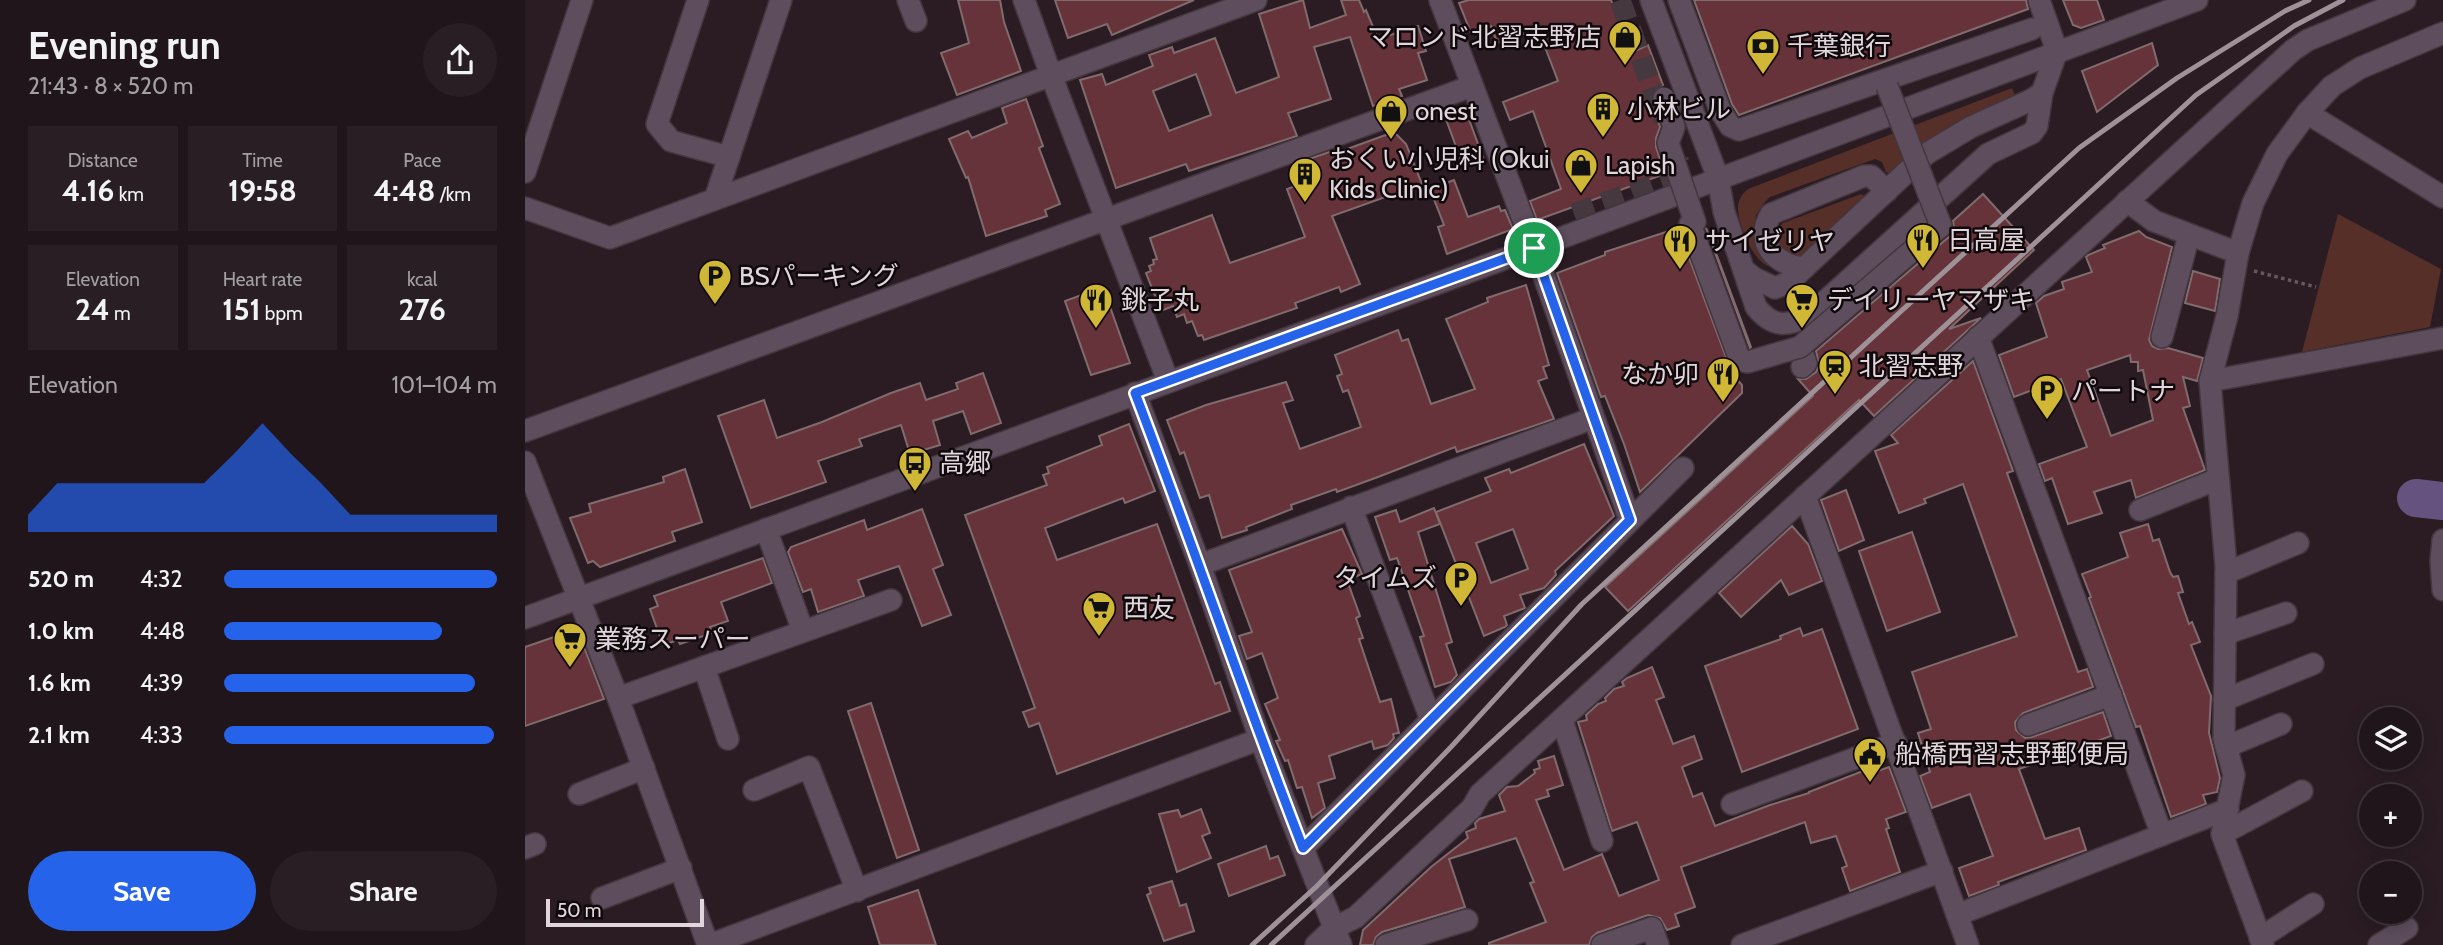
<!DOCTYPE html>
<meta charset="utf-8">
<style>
:root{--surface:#20151b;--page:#281e24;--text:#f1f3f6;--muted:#a29fa3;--line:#3d343a;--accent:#2563eb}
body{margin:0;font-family:Cabin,"Noto Sans JP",sans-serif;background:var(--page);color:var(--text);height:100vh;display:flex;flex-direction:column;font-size:26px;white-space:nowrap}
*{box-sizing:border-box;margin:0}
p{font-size:23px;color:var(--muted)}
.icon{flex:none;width:38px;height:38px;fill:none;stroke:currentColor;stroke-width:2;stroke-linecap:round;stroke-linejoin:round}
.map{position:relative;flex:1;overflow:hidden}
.details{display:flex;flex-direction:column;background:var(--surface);width:525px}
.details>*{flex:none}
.buttons{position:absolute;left:1834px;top:707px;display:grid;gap:14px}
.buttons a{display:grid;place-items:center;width:63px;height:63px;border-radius:50%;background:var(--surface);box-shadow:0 4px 18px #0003,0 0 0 2px var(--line);font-size:35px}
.scale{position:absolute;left:21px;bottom:18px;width:158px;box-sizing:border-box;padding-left:7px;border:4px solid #e1d6db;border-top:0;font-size:19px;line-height:24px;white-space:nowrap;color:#e1d6db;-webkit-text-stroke:5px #10090c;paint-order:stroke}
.pin{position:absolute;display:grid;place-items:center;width:60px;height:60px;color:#fff;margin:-30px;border:4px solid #fff;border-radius:50%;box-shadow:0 2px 7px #0007}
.round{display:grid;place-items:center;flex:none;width:74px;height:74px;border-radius:37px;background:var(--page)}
.overview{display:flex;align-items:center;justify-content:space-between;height:119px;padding:0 28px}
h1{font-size:38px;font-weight:700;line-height:52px}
.figures{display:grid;grid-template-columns:repeat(3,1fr);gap:10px;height:119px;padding:7px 28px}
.figures div{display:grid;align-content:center;border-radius:0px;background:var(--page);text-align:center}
.figures b{font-size:30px;font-weight:700}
.figures small{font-size:19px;font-weight:400}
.figures p{font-size:19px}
.chart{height:196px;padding:14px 28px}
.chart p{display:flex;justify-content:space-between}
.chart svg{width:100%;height:126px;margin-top:7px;fill:var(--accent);opacity:.7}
.cta{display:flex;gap:14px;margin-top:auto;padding:14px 28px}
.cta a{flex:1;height:80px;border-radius:42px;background:var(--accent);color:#fff;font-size:28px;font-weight:700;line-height:80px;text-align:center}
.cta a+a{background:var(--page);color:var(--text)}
ul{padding:0 28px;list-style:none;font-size:23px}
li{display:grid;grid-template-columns:112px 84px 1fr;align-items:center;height:52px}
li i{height:18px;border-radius:9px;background:var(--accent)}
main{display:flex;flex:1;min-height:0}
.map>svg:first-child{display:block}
</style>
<main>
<section class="details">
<div class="overview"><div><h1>Evening run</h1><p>21:43 · 8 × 520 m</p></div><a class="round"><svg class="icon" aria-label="share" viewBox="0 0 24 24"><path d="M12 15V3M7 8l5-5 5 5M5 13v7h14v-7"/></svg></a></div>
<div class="figures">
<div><p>Distance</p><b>4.16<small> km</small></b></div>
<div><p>Time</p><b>19:58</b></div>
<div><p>Pace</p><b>4:48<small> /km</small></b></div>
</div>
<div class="figures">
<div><p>Elevation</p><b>24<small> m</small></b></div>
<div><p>Heart rate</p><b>151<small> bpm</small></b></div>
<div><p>kcal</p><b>276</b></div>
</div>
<div class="chart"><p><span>Elevation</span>101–104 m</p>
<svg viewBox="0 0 160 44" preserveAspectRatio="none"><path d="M0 44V38L10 27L20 27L30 27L40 27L50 27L60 27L70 17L80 6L90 17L100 27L110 38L120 38L130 38L140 38L150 38L160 38V44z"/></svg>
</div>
<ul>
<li><b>520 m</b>4:32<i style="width:100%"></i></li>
<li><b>1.0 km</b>4:48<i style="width:80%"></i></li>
<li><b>1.6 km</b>4:39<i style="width:92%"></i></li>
<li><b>2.1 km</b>4:33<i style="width:99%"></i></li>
</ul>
<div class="cta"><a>Save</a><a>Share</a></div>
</section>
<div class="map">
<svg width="1918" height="945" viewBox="0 0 1918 945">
<rect width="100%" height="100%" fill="#2b1c24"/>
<g fill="#552f28">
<path d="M1487,88L1490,96L1433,121L1416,132L1366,174L1361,172L1357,162L1350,159L1245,197L1240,202L1231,215L1229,230L1230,236L1247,267C1229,265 1213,225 1213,208C1213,200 1217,194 1223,189Z"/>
<path d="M1336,194L1341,197L1278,256L1272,258L1255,251C1252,241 1248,231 1258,223Z"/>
<path d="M1813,214L1916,269L1905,327L1777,352Z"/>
</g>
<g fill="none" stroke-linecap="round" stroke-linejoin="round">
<path stroke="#66527e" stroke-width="38" d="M1891,498L1918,501"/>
</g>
<g fill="#66333b" stroke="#806b6d" stroke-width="2" fill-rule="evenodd">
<path d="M433,0H475L479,22L496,71L432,95L416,53L444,43Z"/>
<path d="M530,0H669L587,35L582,24L543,38Z"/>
<path d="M778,0L785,28L821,15L816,0H834L839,12L841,10L853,39L893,26L901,51L893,53L902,80L874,89L877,96L848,106L825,37L789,47L806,99L763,113L772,136L664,171L661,164L591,188L555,80L577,74L581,85L628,66L624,55L647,47L649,53L690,38L711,93L754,77L734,14ZM671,74L686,115L644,131L628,91Z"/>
<path d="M944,0H1086L1106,53L1123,45L1138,85L1130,89L1126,96L1135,127L1131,138V147L1140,174L1012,220L1005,201L1036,189L1008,111L985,120L978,102L1033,81L1013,29L972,43L966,26L946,33L934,3Z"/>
<path d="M1169,0H1501L1503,9L1214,115L1207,104Z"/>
<path d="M1538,0H1572L1579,20L1556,28L1548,25Z"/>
<path d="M1627,43L1633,65L1572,112L1557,71Z"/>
<path d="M501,99L518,146L514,148L535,204L520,210L522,216L461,236L443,177L441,178L424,139L443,131L447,138L482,123L477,108Z"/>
<path d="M939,106L959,160L939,168L919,114Z"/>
<path d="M869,132L881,144L897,184L807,216L835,284L816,292L814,287L770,303L772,308L679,340L677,335L673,336L667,321L662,323L659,314L652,317L648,306L636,311L621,273L626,271L624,266L629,264L628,260L632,259L625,238L687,215L705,263L780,237L762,189L790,179L784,159L813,149L814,152Z"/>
<path d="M929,180L943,217L974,206L976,211L980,210L988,229L922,254L913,227L919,225L905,189Z"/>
<path d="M1458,194L1509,250L1424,329L1456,318L1349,416L1334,400L1103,611L1080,587L1288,396L1273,379H1281L1291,372L1294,365L1291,351L1425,236L1429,228L1428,221Z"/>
<path d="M1153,228L1205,368L1203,370L1217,385V393L1115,492L1099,444L1080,396L1076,397L1032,273L1080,255V252Z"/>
<path d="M1181,228L1188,245L1226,347L1225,348Z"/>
<path d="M1614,231L1621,237L1647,247L1624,340L1627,346L1633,349L1643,348L1678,358L1672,381L1658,377L1665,406L1658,408L1680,470L1611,498L1606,480L1569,492L1577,513L1543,524L1527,478L1520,481L1514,464L1562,447L1536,379L1489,397L1474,355L1522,337L1511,303L1519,296L1539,289L1537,282L1567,272L1561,257L1563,255L1580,248L1578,245ZM1605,355L1606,362H1613V371L1618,370L1628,420L1586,436L1562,370Z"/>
<path d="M1668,271L1695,279L1690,311L1660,303Z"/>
<path d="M1001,285L1024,365L1018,367L1022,378L1013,381L1029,419L932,452L930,447L853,477L812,492L811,489L766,505L767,509L721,527L722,530L697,538L684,495L675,498L659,452L655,454L642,420L681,405L761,382L768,400L758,403L775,449L836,427L823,390L818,392L812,376L817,374L810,355L873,330L877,341L883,339L906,404L950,389L921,319L963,302L962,298Z"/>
<path d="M578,287L605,363L566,375L540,301Z"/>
<path d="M1448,361L1488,471L1482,473L1553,672L1562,669L1568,687L1498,713L1490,722L1491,730L1500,738L1507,737L1578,712L1586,736L1494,769L1520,839L1554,828L1561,850L1473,882L1474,885L1444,896L1434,868L1468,856L1445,794L1407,808L1395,776L1405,772L1393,733L1406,729L1387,672L1492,636L1438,484L1399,499L1401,503L1374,513L1350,451L1373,443L1366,435Z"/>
<path d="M458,373L476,423L446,434L438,411L408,421L415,445L385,454L376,425L334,439L337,446L293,461L301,482L226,508L193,416L239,400L252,438L297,422L366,393L395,383L401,400L433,389L431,383Z"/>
<path d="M604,424L630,491L600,503L598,498L520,528L532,560L632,524L690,684L695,682L705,711L532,774L514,723L504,727L498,712L510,708L440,515L522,485L518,475L524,473L522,467L577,445L574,436Z"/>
<path d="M1059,444L1089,516L1030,571L1031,575L1019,588L995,595L1000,608L979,616L982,625L980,627L959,636L911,512L966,491L960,478L984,469L986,473ZM988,529L1003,569L966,583L951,543Z"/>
<path d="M160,469L177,522L147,532L150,541L75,567L68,561L63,563L45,518L66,512L64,504L139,482L138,477Z"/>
<path d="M1321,490L1339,540L1314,551L1296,500Z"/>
<path d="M909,508L915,524L893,532L927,642L921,644L932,675L926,682L910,687L895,637L899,636L872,558L865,560L850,517L871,510L875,522Z"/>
<path d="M397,509L418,565L408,569L426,615L397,626L374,566L333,580L339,596L293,612L286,589L278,592L263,552L266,547L339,520L342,530Z"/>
<path d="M1623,524L1628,541L1634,539L1645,572L1648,577L1653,576L1658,592L1653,593L1664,624L1667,622L1675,642L1666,645L1686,696L1684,733L1695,778L1692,792L1678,795L1681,804L1646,817L1615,726L1611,727L1564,598L1566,597L1557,574L1603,557L1595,533Z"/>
<path d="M1267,526L1283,544L1297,581L1264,595L1256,580L1216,617L1194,593Z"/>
<path d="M817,529L837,574L822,580L835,616L831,618L838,638L834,639L855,702L866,699L874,733L868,734L869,738L863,745L849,749L847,741L804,756L810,778L793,783L800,808L787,818L777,787L772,788L763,760L760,761L751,741L755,740L740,704L753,698L737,653L722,659L714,636L727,632L704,570Z"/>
<path d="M1387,532L1415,612L1362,631L1334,551Z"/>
<path d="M238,558L247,583L196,602L203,621L185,627L187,633L155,644L153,640L138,645L125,609L133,606L129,596Z"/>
<path d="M1275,628L1278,636L1297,629L1333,729L1217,772L1180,666L1256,639L1255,636Z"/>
<path d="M52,629L79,699L0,726V647Z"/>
<path d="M1127,667L1139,697L1131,700L1148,744L1169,736L1177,759L1157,767L1168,797L1177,793L1190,826L1245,805L1284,793V792L1348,767L1350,772L1364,767L1381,812L1361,819L1364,828L1361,829L1375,872L1325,891L1317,868L1322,866L1311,836L1286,843L1280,822L1156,867L1170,907L1150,914L1154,926L1142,930L1135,918L1123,915L1072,933L1067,937L1064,945H964V943L1021,922L1005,883L1009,882L991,838L924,859L940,907L857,932L851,937L848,945H835L838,930L906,867L943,838L941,832L951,828L950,823L954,819L980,811L974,795L982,787L993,786L1010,773L1009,770L1015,768L1013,761L1029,756L1038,785L1022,790L1024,796L1011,800L1039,870L1077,854L1094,896L1134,880L1112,822L1087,831L1053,722L1062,720L1061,715L1073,704L1081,701L1080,698L1089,689L1099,686L1097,682L1102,678Z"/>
<path d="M346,703L394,850L372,858L323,711Z"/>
<path d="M676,809L685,833L677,836L686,858L652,872L634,814L653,810L656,817Z"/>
<path d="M741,846L745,859L753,856L760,875L704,896L693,864Z"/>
<path d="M647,881L655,906L661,904L669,931L639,941L622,895L626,893L624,888Z"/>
<path d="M393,890L411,945H355L343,907Z"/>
</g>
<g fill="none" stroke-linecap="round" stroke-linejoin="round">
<g stroke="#46383f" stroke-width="21" stroke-dasharray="21 10" stroke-linecap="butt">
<path d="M1095,0L1139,121"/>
<path d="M1049,214L1145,179L1154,169L1153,158"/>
</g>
<defs>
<g id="minor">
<path d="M173,0L132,124L146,141L204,157"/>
<path d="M383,0L391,21"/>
<path d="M499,0L526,75L643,381"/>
<path d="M915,0L1009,248L1105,520"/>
<path d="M1126,0L1193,178L1199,212L1231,307C1248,328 1262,327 1285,315L1463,154L1507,133L1512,126L1517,93L1532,51L1514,0"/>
<path d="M1154,0L1195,110L1205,126L1214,130L1507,29"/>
<path d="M1782,113L1918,197"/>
<path d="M0,172L57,0"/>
<path d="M190,199L256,0"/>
<path d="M1602,201L1629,221L1713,253"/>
<path d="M0,208L85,238L731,0"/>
<path d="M1279,268C1250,265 1229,242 1246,214L1339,176H1346L1362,191"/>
<path d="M1219,270L1229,278L1250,288L1264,282L1401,154L1446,127L1506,100L1517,93"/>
<path d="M1453,337L1637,835"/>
<path d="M1637,337L1664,235"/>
<path d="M1275,347L1281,363L1277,367"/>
<path d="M1685,381L1918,338"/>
<path d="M610,393L675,565L735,739L816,945"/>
<path d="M0,431L947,86"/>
<path d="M0,462L93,698L183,945"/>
<path d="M1280,496L1443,945"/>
<path d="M826,507L906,720"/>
<path d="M1615,510L1693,479"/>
<path d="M241,529L278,631"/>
<path d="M1918,540L1916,561L1918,590"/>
<path d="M675,565L1068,418"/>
<path d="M1701,573L1773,543"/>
<path d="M0,618L1009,248L1672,0"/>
<path d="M1700,634L1761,613"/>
<path d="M179,667L203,739"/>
<path d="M93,698L366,600"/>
<path d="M1699,700L1788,664"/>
<path d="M1037,720L1077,841"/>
<path d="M1503,725L1586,695"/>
<path d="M1701,747L1756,724"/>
<path d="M229,790L284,767L332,891"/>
<path d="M54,794L119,768"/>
<path d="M1207,804L1371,743"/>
<path d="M1697,834L1777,791"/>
<path d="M0,848L10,844"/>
<path d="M778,848L1158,468"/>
<path d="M77,898L156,868"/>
<path d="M1432,915L1703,809"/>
<path d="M1735,938L1788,904"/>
<path d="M184,945L735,739"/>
<path d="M791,945L809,928L831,917L947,808L955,794L1768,50L1783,40L1880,0"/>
<path d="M861,945L942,920"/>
<path d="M1077,945L1127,928L1133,945"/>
<path d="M1217,945L1417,871"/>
<path d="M1738,945L1697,834L1709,775L1699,739L1701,566L1685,381L1702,316L1713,253L1728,203L1752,154L1782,113L1807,86L1835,68L1918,33"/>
<path d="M1854,945L1882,928"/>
</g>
</defs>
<use href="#minor" stroke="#44363e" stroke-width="24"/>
<path stroke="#65575e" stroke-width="3.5" stroke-dasharray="3.5 3.5" stroke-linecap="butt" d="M1729,271L1791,287"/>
<use href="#minor" stroke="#5d4d5d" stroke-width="21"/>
<g stroke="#9e9298" stroke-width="5">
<path d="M727,945L792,886L926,747L1057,604L1554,148L1652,78L1760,11L1784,0"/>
<path d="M746,945L1671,95L1769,26L1818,0"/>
</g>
<defs>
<path id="minor-bridge" d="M1139,98L1149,127L1143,143L1170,222L1165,224L1215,360L1223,362L1275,347L1416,226L1362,86"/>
</defs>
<use href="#minor-bridge" stroke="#44363e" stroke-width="24" stroke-linecap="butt"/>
<use href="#minor-bridge" stroke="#5d4d5d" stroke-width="21"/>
</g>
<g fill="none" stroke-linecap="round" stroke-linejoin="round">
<defs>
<path id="route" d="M1009,248L1105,520L778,848C719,697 668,544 610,393Z"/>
</defs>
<use href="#route" stroke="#fff" stroke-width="14"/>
<use href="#route" stroke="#2563eb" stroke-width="9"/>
</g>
<defs>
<symbol id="shop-pin" viewBox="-11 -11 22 30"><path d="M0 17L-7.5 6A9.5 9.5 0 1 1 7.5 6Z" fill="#d0b736" stroke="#10090c"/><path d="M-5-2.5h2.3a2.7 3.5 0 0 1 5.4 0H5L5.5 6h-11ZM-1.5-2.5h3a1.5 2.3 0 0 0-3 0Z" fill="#111"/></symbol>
<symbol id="bank-pin" viewBox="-11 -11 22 30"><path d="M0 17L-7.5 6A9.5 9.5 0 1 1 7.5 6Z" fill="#d0b736" stroke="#10090c"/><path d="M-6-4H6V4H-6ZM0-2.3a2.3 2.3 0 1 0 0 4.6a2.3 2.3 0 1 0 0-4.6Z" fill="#111"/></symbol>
<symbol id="building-pin" viewBox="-11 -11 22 30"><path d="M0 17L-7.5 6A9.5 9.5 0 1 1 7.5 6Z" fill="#d0b736" stroke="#10090c"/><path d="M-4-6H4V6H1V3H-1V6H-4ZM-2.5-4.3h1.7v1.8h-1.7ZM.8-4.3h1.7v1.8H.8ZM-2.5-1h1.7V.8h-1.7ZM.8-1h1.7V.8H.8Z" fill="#111"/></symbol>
<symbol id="restaurant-pin" viewBox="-11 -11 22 30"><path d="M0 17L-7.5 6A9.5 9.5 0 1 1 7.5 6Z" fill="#d0b736" stroke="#10090c"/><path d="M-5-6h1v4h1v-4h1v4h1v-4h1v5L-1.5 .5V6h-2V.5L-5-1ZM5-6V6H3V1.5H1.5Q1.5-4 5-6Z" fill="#111"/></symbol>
<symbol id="parking-pin" viewBox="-11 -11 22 30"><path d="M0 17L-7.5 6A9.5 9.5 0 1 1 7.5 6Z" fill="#d0b736" stroke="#10090c"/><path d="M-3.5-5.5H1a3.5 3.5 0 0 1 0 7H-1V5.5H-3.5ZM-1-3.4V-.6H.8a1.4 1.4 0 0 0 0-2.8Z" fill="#111"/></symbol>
<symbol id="supermarket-pin" viewBox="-11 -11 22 30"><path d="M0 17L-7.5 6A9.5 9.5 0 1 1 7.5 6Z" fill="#d0b736" stroke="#10090c"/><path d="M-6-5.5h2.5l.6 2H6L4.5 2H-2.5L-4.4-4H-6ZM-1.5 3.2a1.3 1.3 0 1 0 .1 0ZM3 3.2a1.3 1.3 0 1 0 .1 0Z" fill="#111"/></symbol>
<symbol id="station-pin" viewBox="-11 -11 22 30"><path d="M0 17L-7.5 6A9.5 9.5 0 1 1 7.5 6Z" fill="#d0b736" stroke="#10090c"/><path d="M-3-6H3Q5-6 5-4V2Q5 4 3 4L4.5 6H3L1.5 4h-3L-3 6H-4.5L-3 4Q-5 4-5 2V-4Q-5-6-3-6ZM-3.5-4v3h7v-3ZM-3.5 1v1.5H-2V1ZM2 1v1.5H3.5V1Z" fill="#111"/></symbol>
<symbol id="bus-pin" viewBox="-11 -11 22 30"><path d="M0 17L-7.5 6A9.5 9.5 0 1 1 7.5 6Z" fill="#d0b736" stroke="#10090c"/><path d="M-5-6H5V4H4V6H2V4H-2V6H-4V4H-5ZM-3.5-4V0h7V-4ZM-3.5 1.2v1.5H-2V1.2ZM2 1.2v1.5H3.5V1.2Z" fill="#111"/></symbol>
<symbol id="civic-pin" viewBox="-11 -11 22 30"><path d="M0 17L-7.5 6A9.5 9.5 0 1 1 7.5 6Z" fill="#d0b736" stroke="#10090c"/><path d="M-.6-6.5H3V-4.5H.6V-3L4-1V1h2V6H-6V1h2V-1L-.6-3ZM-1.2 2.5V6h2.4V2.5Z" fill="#111"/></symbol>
</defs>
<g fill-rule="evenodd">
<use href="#shop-pin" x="1081" y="18" width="38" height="52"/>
<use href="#bank-pin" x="1219" y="27" width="38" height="52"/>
<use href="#building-pin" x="1059" y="90" width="38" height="52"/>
<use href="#shop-pin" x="847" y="92" width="38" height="52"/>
<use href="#shop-pin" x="1037" y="146" width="38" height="52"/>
<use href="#building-pin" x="761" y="155" width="38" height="52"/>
<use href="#restaurant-pin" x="1379" y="221" width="38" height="52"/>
<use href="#restaurant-pin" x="1136" y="222" width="38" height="52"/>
<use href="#parking-pin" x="171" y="257" width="38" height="52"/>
<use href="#restaurant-pin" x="552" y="281" width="38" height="52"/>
<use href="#supermarket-pin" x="1258" y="281" width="38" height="52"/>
<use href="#station-pin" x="1291" y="347" width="38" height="52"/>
<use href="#restaurant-pin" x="1179" y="355" width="38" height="52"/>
<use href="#parking-pin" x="1503" y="372" width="38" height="52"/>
<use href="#bus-pin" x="371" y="444" width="38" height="52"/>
<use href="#parking-pin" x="917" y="559" width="38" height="52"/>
<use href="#supermarket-pin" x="555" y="589" width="38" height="52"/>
<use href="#supermarket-pin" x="26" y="620" width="38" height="52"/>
<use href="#civic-pin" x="1326" y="735" width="38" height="52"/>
</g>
<g text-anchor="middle" stroke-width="5" stroke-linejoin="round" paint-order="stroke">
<g font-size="26" fill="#e1d6db" stroke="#10090c" text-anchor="start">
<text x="1076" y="46" text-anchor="end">マロンド北習志野店</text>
<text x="1262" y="55">千葉銀行</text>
<text x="1102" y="118">小林ビル</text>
<text x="890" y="120">onest</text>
<text x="804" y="168">おくい小児科 (Okui<tspan x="804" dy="30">Kids Clinic)</tspan></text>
<text x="1080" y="174">Lapish</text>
<text x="1422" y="249">日高屋</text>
<text x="1180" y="250">サイゼリヤ</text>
<text x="214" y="285">BSパーキング</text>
<text x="596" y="309">銚子丸</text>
<text x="1302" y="309">デイリーヤマザキ</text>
<text x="1334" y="375">北習志野</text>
<text x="1174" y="383" text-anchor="end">なか卯</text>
<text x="1546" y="400">パートナ</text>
<text x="414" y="472">高郷</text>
<text x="912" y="587" text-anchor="end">タイムズ</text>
<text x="598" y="617">西友</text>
<text x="70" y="648">業務スーパー</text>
<text x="1370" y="763">船橋西習志野郵便局</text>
</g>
</g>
</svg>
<div class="buttons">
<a><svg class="icon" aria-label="layers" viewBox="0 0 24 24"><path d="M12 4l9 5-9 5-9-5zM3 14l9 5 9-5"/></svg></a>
<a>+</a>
<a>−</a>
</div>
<div class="scale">50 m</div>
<div class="pin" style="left:1009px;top:248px;background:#1e9e55"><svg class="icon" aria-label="arrive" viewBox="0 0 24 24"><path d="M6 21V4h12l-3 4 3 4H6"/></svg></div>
</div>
</main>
